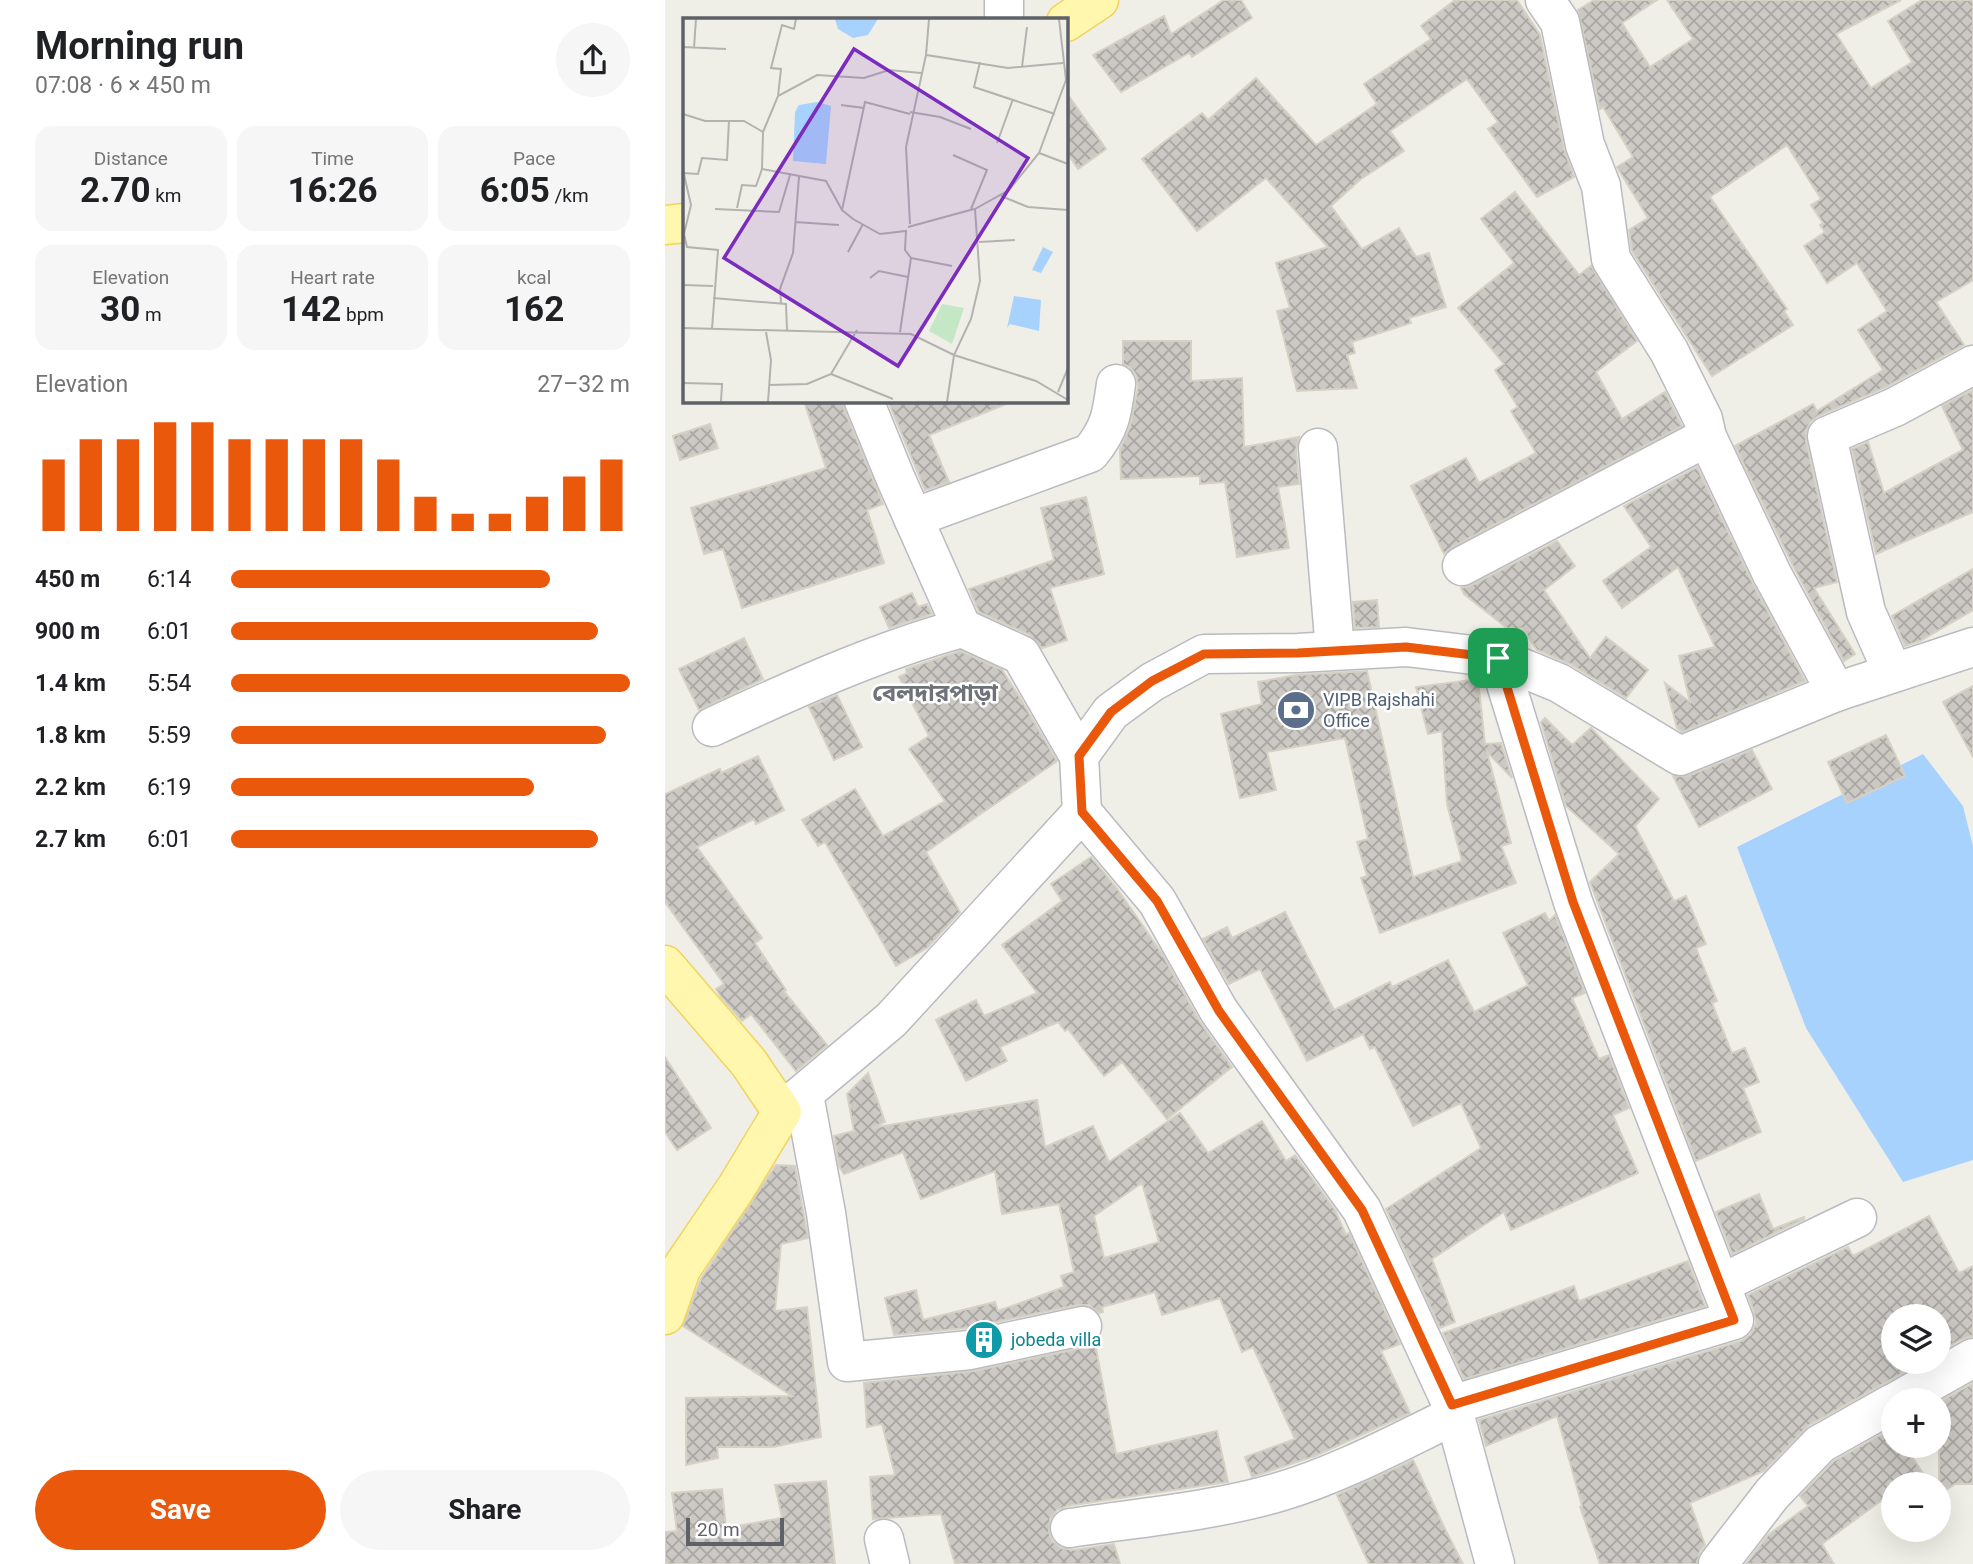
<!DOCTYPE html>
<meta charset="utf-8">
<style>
:root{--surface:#fff;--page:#f6f6f6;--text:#202124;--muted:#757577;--accent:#ea580c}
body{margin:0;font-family:Roboto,"Noto Sans Bengali",sans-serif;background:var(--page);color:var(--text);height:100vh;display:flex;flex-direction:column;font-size:26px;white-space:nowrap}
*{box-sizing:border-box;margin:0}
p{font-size:23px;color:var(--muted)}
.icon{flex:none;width:38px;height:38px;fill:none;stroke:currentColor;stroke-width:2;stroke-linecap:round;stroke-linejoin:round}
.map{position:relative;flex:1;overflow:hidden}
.sheet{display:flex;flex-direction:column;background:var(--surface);width:665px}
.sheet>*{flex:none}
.controls{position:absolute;left:1216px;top:1304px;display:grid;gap:14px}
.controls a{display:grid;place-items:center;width:70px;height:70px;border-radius:50%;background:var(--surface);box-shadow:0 7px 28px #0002;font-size:35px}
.scale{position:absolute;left:21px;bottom:18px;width:98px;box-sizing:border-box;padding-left:7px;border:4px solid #5e6167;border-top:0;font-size:19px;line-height:24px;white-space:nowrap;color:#5e6167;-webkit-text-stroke:5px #fff;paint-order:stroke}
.pin{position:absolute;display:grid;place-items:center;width:60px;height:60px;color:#fff;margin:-30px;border-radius:14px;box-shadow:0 4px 10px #0006}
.round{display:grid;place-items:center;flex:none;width:74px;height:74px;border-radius:37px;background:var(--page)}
.summary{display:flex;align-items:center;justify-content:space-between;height:119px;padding:0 35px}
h1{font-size:38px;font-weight:700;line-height:52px}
.figures{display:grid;grid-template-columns:repeat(3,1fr);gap:10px;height:119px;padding:7px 35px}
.figures div{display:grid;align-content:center;border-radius:18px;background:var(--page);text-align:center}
.figures b{font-size:35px;font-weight:700}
.figures small{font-size:19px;font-weight:400}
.figures p{font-size:19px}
.chart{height:196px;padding:14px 35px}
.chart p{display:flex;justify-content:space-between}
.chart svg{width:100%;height:126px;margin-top:7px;stroke:var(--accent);stroke-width:6}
.cta{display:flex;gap:14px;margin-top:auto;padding:14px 35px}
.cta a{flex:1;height:80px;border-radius:42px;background:var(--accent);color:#fff;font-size:28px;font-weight:700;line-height:80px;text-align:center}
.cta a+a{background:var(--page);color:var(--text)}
ul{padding:0 35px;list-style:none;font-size:23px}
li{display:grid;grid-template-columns:112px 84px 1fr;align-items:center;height:52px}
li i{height:18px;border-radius:9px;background:var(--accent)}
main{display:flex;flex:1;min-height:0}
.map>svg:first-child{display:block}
</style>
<main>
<section class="sheet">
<div class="summary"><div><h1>Morning run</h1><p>07:08 · 6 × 450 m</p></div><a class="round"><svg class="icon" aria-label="share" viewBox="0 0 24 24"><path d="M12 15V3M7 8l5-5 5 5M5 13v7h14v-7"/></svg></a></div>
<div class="figures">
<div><p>Distance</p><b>2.70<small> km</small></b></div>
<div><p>Time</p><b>16:26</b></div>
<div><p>Pace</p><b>6:05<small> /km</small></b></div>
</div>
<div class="figures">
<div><p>Elevation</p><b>30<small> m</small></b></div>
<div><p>Heart rate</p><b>142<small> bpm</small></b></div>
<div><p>kcal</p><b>162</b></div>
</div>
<div class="chart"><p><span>Elevation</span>27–32 m</p>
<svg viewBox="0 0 160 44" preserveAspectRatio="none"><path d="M5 44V19M15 44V12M25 44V12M35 44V6M45 44V6M55 44V12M65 44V12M75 44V12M85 44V12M95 44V19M105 44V32M115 44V38M125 44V38M135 44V32M145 44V25M155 44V19"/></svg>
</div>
<ul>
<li><b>450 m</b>6:14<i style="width:80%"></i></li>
<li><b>900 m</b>6:01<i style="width:92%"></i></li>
<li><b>1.4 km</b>5:54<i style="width:100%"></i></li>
<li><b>1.8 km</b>5:59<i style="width:94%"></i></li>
<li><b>2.2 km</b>6:19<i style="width:76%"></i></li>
<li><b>2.7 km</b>6:01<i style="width:92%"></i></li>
</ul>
<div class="cta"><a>Save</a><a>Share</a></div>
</section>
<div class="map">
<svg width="1308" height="1564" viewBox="0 0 1308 1564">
<defs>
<pattern id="building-cross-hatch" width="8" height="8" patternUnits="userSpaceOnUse" patternTransform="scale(1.75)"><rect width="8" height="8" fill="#ccc9c4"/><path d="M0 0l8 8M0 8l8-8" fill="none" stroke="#a9a7a3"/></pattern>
</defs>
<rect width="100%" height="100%" fill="#f0efe7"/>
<path fill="#a8d2fe" d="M1258,754L1298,806L1308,846V1160L1238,1182L1141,1028L1072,847Z"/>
<g fill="url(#building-cross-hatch)" stroke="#d5d1c5" stroke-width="2" fill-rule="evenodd">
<path d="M559,0H576L587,18L527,57L524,53L456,92L428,55L499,16L506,34Z"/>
<path d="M790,0H852L875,35L899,149L909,177L872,197L823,129L833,122L802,79L725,131L739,151L696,179L666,206L697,249L734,228L751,257L764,253L781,307L744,318L746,323L687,342L690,353L682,355L692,388L632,391L612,311L625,308L611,263L663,247L601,178L532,231L477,159L537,113L543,120L591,78L651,145L712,104L699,84L766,39L756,26Z"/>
<path d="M929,0H992L957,23L985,67L1028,39L1002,0H1236L1171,34L1206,88L1247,62L1223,21L1257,0H1308V280L1271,302L1299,345L1221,387L1153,416L1145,422L1141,431V441L1172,582L1149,588L1190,654L1179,661L1127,564L1070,446L1148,404L1152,411L1218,370L1193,330L1222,311L1192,263L1162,283L1139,246L1160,232L1155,225L1158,223L1146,205L1156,199L1122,145L1045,197L1122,309L1119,311L1128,325L1047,376L967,251L964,230L983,218L952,167L968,157L938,107L935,109L913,10Z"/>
<path d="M401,92L441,149L413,169L401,151Z"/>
<path d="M850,192L914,275L926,266L972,341L931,372L957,419L1000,392L1017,426L787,547L779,554L746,486L801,458L814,483L871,453L846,411L853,407L830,370L839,364L793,308L849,263L816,219Z"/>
<path d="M458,341H526V381L577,378L579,447L634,437L631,450L634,484L613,487L624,548L572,557L560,482L535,484V476L456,479L455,449L465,427L473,387L471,375L465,367L458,364Z"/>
<path d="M1308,390V512L1211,554L1187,449L1203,442L1219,493L1298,450L1277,406Z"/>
<path d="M139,401H178L179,409L218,504L202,510L219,563L77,608L58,549L39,554L26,508L161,468Z"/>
<path d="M223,401H346V402L264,435L284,482L260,490Z"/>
<path d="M45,424L53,448L15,460L8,436Z"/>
<path d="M1032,467L1088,584L1140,681L1017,732L1012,728L1000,683L1025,702L1014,656L1050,647L1013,567L957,608L938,581L986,547L959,506Z"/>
<path d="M421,497L439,574L385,588L402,640L377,648L365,635L314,612L304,589L389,560L376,508Z"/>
<path d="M892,541L910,566L879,590L925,658L941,637L983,670L961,698L905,664L872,650L857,628L847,632L799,594L796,588L807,585Z"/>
<path d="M1308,569V610L1255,641L1240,646L1227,616Z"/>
<path d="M247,593L253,607L262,604L267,614L224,628L215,607Z"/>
<path d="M712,600L714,627L690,628L688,602Z"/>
<path d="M79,638L98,679L34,710L14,669Z"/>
<path d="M295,651L337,670L354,696L392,761L261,852L295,912L262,948L231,966L160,842L153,846L137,820L190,789L218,836L280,801L244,749L264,736L234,677L242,673L241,669Z"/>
<path d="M702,671L748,877L797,861L782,804L777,731L763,734L751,687L813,679L820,744L836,743L847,778L822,752L846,843L836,846L851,883L715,933L696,878L702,876L692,842L703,839L680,738L602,752L611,790L575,798L556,714L597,704L593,682L631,675Z"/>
<path d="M1308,686V757L1278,702Z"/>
<path d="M172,695L197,747L169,760L144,707Z"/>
<path d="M880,718L907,745L926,728L994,799L970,826L1009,901L1021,896L1041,944L1031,948L1052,1001L1047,1003L1067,1053L1080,1048L1094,1082L1078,1088L1096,1132L1031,1161L925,882L954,854L901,806L876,722Z"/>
<path d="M1221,735L1240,776L1182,803L1163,762Z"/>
<path d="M1087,750L1107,789L1034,827L1008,776H1023Z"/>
<path d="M93,756L119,810L91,824L89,819L32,847L97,938L90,943L121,990L119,991L162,1045L131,1071L86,1014L77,1021L56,997L51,989L59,984L0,902V794L55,769L56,773Z"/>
<path d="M426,857L451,887L496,952L535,1022L567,1067L502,1119L457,1062L439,1076L403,1029L400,1031L393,1022L335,1047L342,1061L301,1081L271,1020L311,1000L319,1016L372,993L337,945L397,901L386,884Z"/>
<path d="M620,912L669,1010L725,982L727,987L783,960L809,1012L863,985L838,933L880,913L884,921L890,915L920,993L907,998L934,1059L944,1055L964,1108L948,1115L973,1173L846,1230L839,1212L767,1259L790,1322L775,1328L721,1209L816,1148L796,1103L748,1126L710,1047L705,1049L698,1034L642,1061L595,969L564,984L538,939L562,927L567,938Z"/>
<path d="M0,1057L46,1128L12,1150L0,1132Z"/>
<path d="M203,1073L220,1122L207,1128L372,1100L380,1147L428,1126L444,1162L515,1113L543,1153L597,1121L621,1161L630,1155L670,1210L681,1235L684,1233L735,1344L716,1351L745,1413L650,1456L587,1477L580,1457L630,1439L588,1347L577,1352L555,1298L497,1315L490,1292L437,1307L438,1312L434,1313L424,1305H412L302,1328L229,1335L220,1298L251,1290L258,1320L330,1302L333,1311L399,1287L396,1276L409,1272L394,1204L337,1214L330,1171L256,1199L238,1152L179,1174L174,1166L169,1136L189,1131L182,1094ZM477,1183L494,1242L439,1258L429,1216Z"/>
<path d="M111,1165L130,1166L143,1238L116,1244L110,1311L142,1307L156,1437L108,1447H52L53,1458L21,1465V1398L127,1396L18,1326L36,1279Z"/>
<path d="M1094,1194L1108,1229L1139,1217V1219L1067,1254L1051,1212Z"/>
<path d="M1264,1216L1294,1273L1308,1266V1336L1297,1339L1274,1352V1316H1228V1362H1258L1144,1425L1099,1471L1025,1503L1040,1545L1035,1551L1032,1564H935L915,1507L917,1506L892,1416L821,1446L814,1420L1076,1341L1086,1334L1091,1323L1089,1312L1083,1295L1183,1247L1188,1256Z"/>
<path d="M1023,1261L1040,1306L799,1379L778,1333L909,1286L914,1301Z"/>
<path d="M430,1343L451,1454L552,1431L563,1482L402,1506L392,1510L385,1519L384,1532L387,1541L396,1548L408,1550L449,1544L455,1564H290L276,1514L208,1519L205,1477L230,1475L217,1424L202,1427L199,1383L309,1371L422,1347Z"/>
<path d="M1308,1383V1484H1290L1274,1495V1402Z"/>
<path d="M1228,1428V1446H1240L1265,1484H1228V1492L1157,1544L1169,1564H1081L1103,1535L1143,1506L1135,1496L1169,1461Z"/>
<path d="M748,1460L781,1531L798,1564H704L672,1495Z"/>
<path d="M161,1481L170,1564H0V1532L12,1531L7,1493L57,1489L61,1528L117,1518L110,1485Z"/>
</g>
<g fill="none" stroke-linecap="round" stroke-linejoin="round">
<defs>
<g id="minor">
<path d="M339,0V19"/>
<path d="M880,0L895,22L920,145L936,186L946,259L1004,351L1038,419L1042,437L1107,574L1171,692"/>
<path d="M199,401L230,477L297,628L356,655L414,756L446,712L487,682L539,654L633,653L741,647L833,658L894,683L1015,756L1171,692L1308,647"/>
<path d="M653,448L670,650"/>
<path d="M248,518L425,453C445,429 447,414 451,384"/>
<path d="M797,566L1042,437"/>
<path d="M1228,673L1201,612L1162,436L1230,407L1308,365"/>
<path d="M47,727C129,689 210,652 297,628"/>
<path d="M417,812L492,901L554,1011L697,1210L787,1405L830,1564"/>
<path d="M139,1095L161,1213L182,1362L305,1350L417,1326"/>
<path d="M120,1109L226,1020L417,812L414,756"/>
<path d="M1055,1284L1192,1218"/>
<path d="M1234,1400L1308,1358"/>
<path d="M787,1405L1069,1320L908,902L833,658"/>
<path d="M405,1528C472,1518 550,1511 614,1492C673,1475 734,1442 790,1415"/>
<path d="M219,1539L225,1564"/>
<path d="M1053,1564L1107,1494L1155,1444L1228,1403"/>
</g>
<g id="major">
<path d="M401,22L434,0"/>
<path d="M0,225L19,223"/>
<path d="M0,965L84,1063L117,1112L71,1188L16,1269L0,1315"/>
</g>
</defs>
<use href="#minor" stroke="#b9bbc0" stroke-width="41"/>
<use href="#major" stroke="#f1d35f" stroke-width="41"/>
<use href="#minor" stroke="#fff" stroke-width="38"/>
<use href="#major" stroke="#fef7ad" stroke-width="38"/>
</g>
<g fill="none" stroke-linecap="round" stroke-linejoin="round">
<defs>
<path id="route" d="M741,647L833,658L908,902L1069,1320L787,1405L697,1210L554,1011L492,901L417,812L414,756L446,712L487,681L539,654L633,653Z"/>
</defs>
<use href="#route" stroke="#fff" stroke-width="14"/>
<use href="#route" stroke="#ea580c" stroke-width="9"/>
</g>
<defs>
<symbol id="bank-disc" viewBox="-11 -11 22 22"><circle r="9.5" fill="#5c6f8a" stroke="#fff"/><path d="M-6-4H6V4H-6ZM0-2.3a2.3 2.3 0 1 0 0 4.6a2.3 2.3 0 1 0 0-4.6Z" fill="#fff"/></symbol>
<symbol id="building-disc" viewBox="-11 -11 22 22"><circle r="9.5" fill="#0f9aa8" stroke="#fff"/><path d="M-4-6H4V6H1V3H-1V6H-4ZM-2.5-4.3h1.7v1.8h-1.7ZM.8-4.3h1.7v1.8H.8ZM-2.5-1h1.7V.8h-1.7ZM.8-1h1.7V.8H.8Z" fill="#fff"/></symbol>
</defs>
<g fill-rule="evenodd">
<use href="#bank-disc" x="609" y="688" width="44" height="44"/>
<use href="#building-disc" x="297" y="1318" width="44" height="44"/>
</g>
<g text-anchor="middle" stroke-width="5" stroke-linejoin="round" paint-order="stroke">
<g font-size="18" fill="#4e5e75" stroke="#fff" text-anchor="start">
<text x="658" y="706">VIPB Rajshahi<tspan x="658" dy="21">Office</tspan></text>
</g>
<g font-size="18" fill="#0d838f" stroke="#fff" text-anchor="start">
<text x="346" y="1346">jobeda villa</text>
</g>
<g font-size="24" font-weight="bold" fill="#6f7379" stroke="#fff">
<text x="270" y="701">বেলদারপাড়া</text>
</g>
</g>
<g transform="translate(18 18)">
<rect width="385" height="385" fill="#f0efe7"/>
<path d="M259,286L281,290L269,326L246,313Z" fill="#c4e7c6"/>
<path d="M152,1H195L185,17L170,20L155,11ZM134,84L148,88L143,146L110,143L112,94L116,87ZM360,229L370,234L358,255L349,252ZM331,278L358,282L356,313L327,306L324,310Z" fill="#a8d2fe"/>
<path fill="none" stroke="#b2b2b0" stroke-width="2" d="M0,29L43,31M11,30L13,1M243,37L246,1M297,44L291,69L372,96M339,49L344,9M95,78L98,51L88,50L99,7L111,11L113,1M158,87L181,90M227,94L257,99L288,111M0,96L22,103H61L80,114L79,151L143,163L159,192L170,201L197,216L223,213L222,232L228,240L217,314M80,114L95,78L134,57L181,60L206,52L238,55M314,125L330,81M356,135L385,146M270,137L304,152L288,191M0,152L8,187L1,216L4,229L35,232L29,311M0,155L15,156L19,140L44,142L46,102M318,178L345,189L385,192M54,190L59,167L73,168L79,151M32,191L96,194L107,157M159,192L182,84L227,96M112,204L156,207M227,206L223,129L243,37L325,50L380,45M225,209L291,191M296,224L332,222M165,234L180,206M228,240L269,248M187,260L196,253L225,259M0,267L30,268M30,280L103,286L104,313M98,285L97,271L110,235L116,159M0,310L228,316L271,337L353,363L385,382M83,314L88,342L85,384M148,356L210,381M0,365L39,366L38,384M86,367L124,366L148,356L174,312M375,374L385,350M264,384L271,337L288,301L297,263L292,191L326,172L356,135L383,62L376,1"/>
<path fill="#7b2cbf" fill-opacity="0.15" stroke="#7b2cbf" stroke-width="3.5" d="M171,31L345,140L215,348L41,240Z"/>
<rect width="385" height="385" fill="none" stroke="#5e6167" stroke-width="3.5"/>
</g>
</svg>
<div class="controls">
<a><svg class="icon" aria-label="layers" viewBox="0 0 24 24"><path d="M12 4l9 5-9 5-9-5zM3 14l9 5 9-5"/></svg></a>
<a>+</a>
<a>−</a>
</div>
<div class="scale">20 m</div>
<div class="pin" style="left:833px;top:658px;background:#1e9e55"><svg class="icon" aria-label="arrive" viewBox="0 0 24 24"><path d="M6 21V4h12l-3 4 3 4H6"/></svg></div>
</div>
</main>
